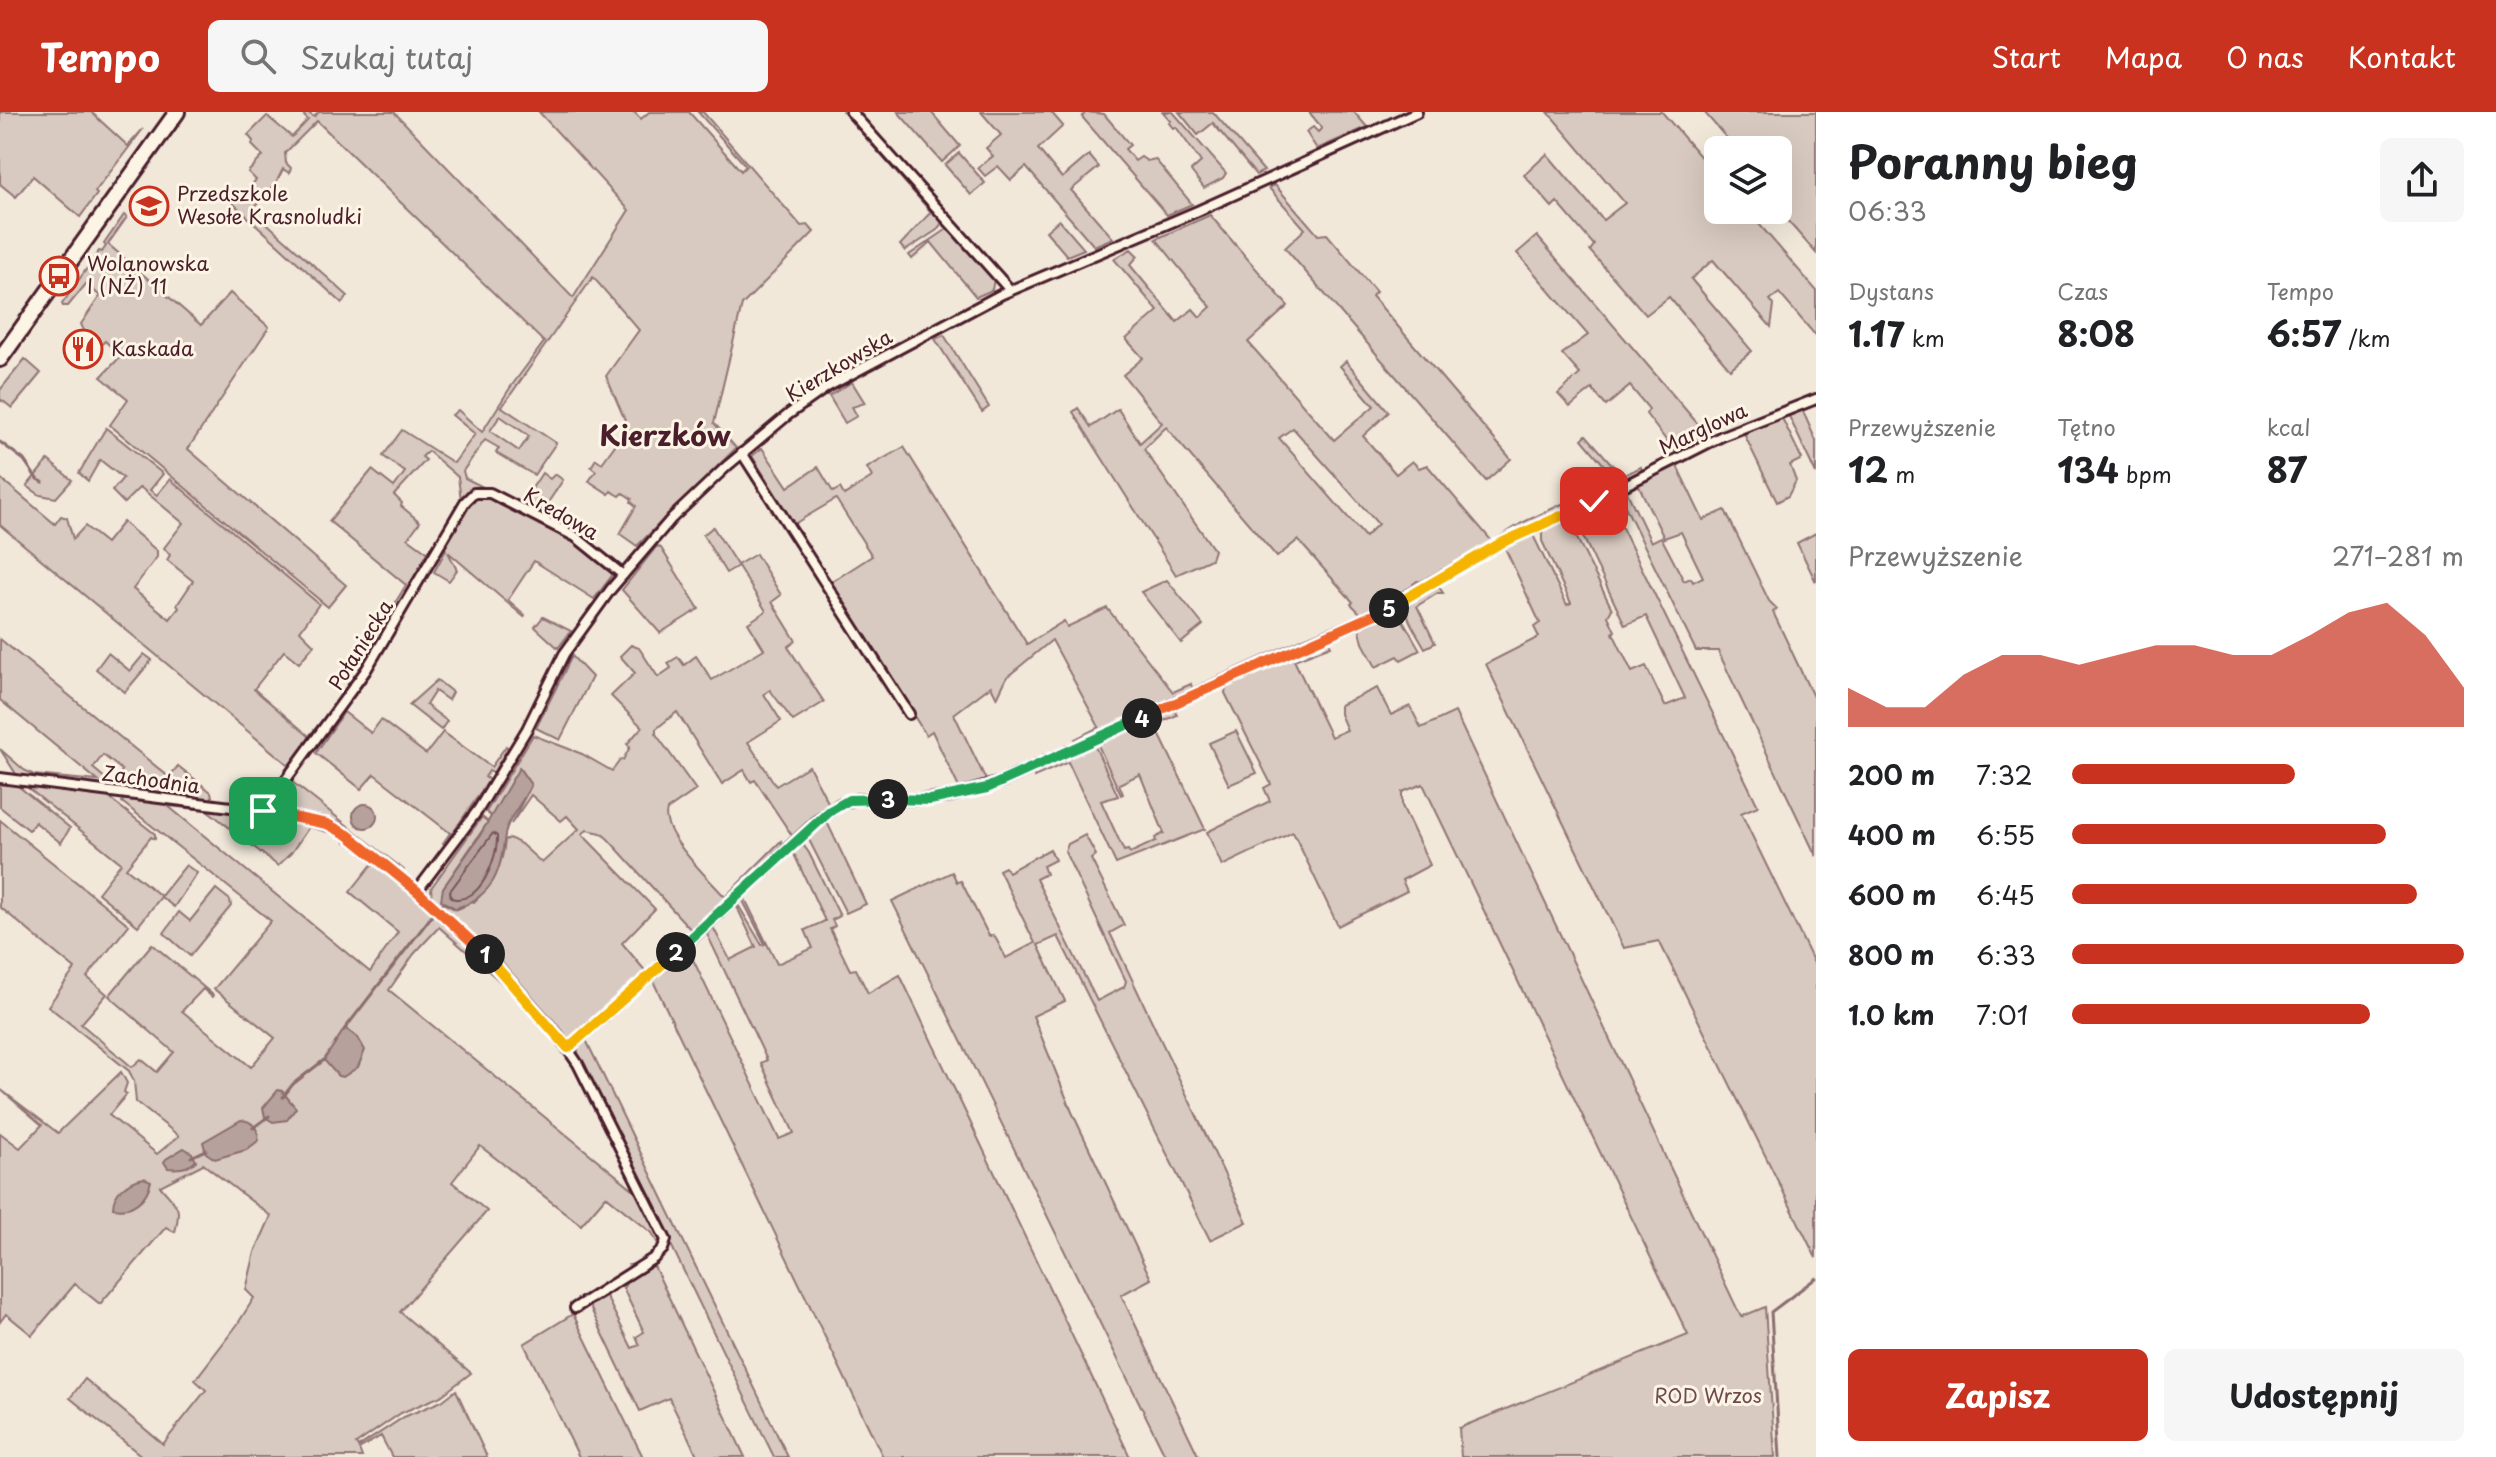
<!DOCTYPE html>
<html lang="pl">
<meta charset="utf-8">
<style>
:root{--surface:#fff;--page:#f6f6f6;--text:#202124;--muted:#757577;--accent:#c8321e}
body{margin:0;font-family:"Playpen Sans",sans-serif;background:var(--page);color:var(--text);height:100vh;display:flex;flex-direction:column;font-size:30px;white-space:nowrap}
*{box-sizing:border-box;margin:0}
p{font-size:26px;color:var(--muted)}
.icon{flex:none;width:44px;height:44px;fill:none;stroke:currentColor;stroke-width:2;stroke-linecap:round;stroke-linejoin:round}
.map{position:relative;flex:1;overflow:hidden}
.side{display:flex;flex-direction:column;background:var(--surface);width:680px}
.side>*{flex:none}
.tools{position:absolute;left:1704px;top:24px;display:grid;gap:16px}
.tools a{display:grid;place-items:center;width:88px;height:88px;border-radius:12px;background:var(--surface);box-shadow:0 8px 32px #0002;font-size:40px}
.pin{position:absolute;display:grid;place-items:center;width:68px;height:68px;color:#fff;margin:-34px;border-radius:16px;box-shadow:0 4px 12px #0006}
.km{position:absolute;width:40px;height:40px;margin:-20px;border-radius:50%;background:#222;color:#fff;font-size:22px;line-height:40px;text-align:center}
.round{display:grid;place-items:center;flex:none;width:84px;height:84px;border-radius:12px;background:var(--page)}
.head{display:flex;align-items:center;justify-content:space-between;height:136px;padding:0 32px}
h1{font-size:44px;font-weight:700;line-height:60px}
.metrics{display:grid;grid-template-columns:repeat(3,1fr);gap:12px;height:136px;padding:8px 32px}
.metrics div{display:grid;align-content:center}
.metrics b{font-size:34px;font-weight:700}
.metrics small{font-size:22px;font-weight:400}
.metrics p{font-size:22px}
.chart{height:224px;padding:16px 32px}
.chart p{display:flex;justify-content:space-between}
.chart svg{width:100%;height:144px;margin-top:8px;fill:var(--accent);opacity:.7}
.cta{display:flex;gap:16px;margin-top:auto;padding:16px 32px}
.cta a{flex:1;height:92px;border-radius:12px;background:var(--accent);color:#fff;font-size:32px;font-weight:700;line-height:92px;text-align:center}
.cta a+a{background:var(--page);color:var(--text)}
ul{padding:0 32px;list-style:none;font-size:26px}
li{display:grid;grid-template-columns:128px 96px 1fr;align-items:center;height:60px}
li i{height:20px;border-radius:10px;background:var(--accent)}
header{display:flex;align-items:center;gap:48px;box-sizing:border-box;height:112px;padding:0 40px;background:var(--accent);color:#fff}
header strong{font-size:38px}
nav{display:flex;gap:44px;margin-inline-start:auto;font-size:28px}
.search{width:560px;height:72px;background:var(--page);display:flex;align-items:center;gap:20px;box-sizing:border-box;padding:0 28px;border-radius:12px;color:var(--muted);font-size:30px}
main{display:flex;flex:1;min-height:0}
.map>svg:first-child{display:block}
</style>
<header>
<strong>Tempo</strong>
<div class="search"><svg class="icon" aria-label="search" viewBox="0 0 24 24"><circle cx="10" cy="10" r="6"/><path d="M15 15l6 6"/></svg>Szukaj tutaj</div>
<nav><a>Start</a><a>Mapa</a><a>O nas</a><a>Kontakt</a></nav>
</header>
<main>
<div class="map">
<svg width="1816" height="1345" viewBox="0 0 1816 1345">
<rect width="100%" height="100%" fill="#f1e8da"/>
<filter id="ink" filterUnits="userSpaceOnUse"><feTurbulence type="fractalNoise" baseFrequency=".0125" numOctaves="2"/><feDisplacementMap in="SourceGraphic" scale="16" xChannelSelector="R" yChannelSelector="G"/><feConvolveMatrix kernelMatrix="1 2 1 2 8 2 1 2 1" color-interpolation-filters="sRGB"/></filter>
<g filter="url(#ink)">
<g fill="#d8cac0" stroke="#917476" stroke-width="2" fill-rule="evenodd">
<path d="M0,0H91L128,34L143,17L95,80L97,82L80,105L33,64L16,85L0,72Z"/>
<path d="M307,0L314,5L319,0H394L573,186L629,98L539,0H634L641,7L649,0H689L741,59L746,54L698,0H703L801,114L808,113L814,120L742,193L714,311L736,336L637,434L620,422L636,394L631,390L632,387L623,381L620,384L611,379L609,382L589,369L596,359L591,355L596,347L602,351L628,315L606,264L639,218L593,165L502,295L556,331L534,363L496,341L499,336L485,328L463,359L465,366L481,374L469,379L461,388L458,365L428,339L422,345L426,348L394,383L402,391L401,394L420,410L408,426L430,442L391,510L386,506L406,473L329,409L372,358L394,375L405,360L383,344L402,318L454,351L475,322L452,303L458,298L482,320L510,276L544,230L317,9L285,41L286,51L291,56L289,61L283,57L277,69L252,98L348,184L342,191L226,85L229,81L237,88L256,68L248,60L263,44L252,33L253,29L248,23L267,4L292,25L308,8L304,4ZM500,304L529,324L519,339L490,319Z"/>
<path d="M843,0H847L943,109L937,118L905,139L900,133L931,100Z"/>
<path d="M898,0H931L960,34L942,50Z"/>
<path d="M981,0H1051L1063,14L1038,37L1062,66L1089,43L1099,55L1071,78L1113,126L1094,134L1026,55L1011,68L998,54L985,64L978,56L993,44L986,36L1001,23Z"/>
<path d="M1086,0L1104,2L1130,33L1125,37L1135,49L1141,45L1147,49L1155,47L1192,92L1167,103L1082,5Z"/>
<path d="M1163,0H1173L1226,61L1223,66L1204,76L1191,59L1201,50L1176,15L1173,16L1169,11L1171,9Z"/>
<path d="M1179,0H1213L1264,59L1256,63L1213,11L1198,23Z"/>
<path d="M1309,0H1354L1367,15L1317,37L1306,20L1313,15L1318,20L1322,16Z"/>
<path d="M1548,0H1662L1718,65V98H1747L1816,178V224L1779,181L1770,188L1774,193L1771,215L1713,148L1691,167L1752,239L1730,257L1669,185L1646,203L1590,139L1594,133L1557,90L1552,95L1524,63L1547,42L1603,108L1625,91Z"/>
<path d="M1704,0H1816V141L1778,98V38H1737Z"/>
<path d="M959,41L985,71L971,83L945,53Z"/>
<path d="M1275,73L1318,123L1327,122L1376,180L1372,184L1511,347L1486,369L1285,136L1305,117L1269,76Z"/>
<path d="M124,103L127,105L108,132L201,213L230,181L269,215L188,337L346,473L328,495L110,313L128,287L101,265L121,244L105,229L101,233L84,219L81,212L100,184L86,172L68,194H63L62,192L99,139L102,140L106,134L104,132Z"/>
<path d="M1210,103L1288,194L1248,230L1334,328L1374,294L1340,254L1346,249L1389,300L1363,324L1396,362L1412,349L1419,356L1427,353L1491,428V432L1427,470L1417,469L1413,472L1415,477L1364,505L1351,492L1353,490L1298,428L1277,445L1166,315L1144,337L1214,438L1211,447L1176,463L1073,300L1078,296L1091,315L1118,297L1140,331L1162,311L1123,263L1143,246L1126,227L1158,199L1114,147L1131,137L1138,144L1130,153L1177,210L1193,197L1200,205L1211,195L1156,127ZM1293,316L1378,412L1365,425L1279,326Z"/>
<path d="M1059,108L1084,137L1067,144L1046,119Z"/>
<path d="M949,116L994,167L992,178L976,185L931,130L912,147L909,143Z"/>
<path d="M1537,124L1709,325L1676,341L1646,302L1649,297L1630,274L1606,294L1592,277L1570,295L1558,282L1580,262L1562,242L1588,223L1517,141Z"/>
<path d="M944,223L989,295L982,300L935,227Z"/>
<path d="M25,247L41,261L12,296L2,288L0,290V278Z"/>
<path d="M852,270L865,291L852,295L857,304L845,311L829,284Z"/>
<path d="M1802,297L1816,329V362L1788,302Z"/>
<path d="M1781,304L1802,347L1790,353L1796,369L1788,384L1777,390L1745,324L1747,318Z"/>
<path d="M106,316L163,362L150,378L157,383L170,367L319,492L300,519L314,533L299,551L284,539L254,577L309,624L320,611L323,614L292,656L0,413V366L55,412L61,404L67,406L73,427L85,414L106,431L123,410L157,439V445L133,477L170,507L179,496L177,493L193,469L167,448L170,443L164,436L183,411L140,375L124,391L112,379L123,366L100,348L88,369L79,361Z"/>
<path d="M1586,323L1622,364L1641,355L1642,359L1607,378L1604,372L1615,366L1582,327Z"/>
<path d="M904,335L1027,532L1064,509L1067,515L1107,496L1173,580L1191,572L1193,579L1078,631L1075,627L1099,615L1052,528L1007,565L997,586L991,574L954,602L986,668L993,666V670L961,680L932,619L926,623L830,471L872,444L836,387L794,412L752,344L762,336L788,375L818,355L833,380L840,376L844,383L872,365L867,356Z"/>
<path d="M48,348L72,368L56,386L40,383L27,374Z"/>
<path d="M1682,348L1684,350L1677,354L1703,408L1725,398L1769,489L1777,497L1773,500L1816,591V744L1718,539H1696L1619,382L1626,378L1651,430L1661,425L1684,469L1691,466L1693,470L1703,465L1681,420L1664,426L1637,370Z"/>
<path d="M542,361L550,367L555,362L563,368L545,395L536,400L521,393Z"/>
<path d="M481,385L491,386C535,408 577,428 614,461L594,487L534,449L508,488L525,503L524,505L448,440L457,458L449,469L434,460L446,438L444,434C453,418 462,390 481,385Z"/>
<path d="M1608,387L1758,694L1741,701L1816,855V1146L1659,829L1624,836L1486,552L1539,525L1534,515L1540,511L1504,434L1532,421L1567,493L1571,491L1542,429V418L1567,406L1612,497L1608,504L1615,519L1613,521L1632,560L1646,554L1665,594L1685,586L1646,504L1625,513L1577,412V402Z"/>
<path d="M1566,390L1569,397L1500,428L1498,426L1522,411Z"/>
<path d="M713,415L737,453L756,442L781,483L772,490L796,529L788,535L824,590L793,609L770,578L764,582L781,609L748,630L776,674L809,654L830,694L793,725L755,668L751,670L744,658L722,672L677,600L656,617V622L696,678L667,698C659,720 710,768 725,785L781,729L783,736L693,820L608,727L601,721L587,718L582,722L655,797L622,831L647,861L568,928L498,850L432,787L431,776L482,705L488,710L443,776L474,790C493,772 503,753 505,728L510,726L521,732L542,751L579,717L567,704L561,709L531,683L511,712L531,673L520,657L492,705L486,700L533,623L582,642L612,659L621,647L623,648L630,635L627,632L642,615L611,584L635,561L620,544L631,533L639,536L658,565L671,556L668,551L678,545L684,553L696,544L712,568L764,537L748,511L766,499L738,454L726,461L703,423Z"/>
<path d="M1816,421V470L1797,431Z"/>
<path d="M657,434L661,436L699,497L660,521L622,478Z"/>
<path d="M1167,468L1203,513L1181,531L1141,480Z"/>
<path d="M1437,472L1443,481H1438L1417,494L1435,531L1425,536C1403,497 1396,497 1437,472Z"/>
<path d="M1395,501L1401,505L1420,538L1401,548L1398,544L1376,555L1363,531L1359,514L1385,502Z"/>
<path d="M543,505L571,519L558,536L535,515Z"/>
<path d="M0,527L169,665L178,654L211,680L213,689L114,676L122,658L103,643L93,656L113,673L112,676L18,665L0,637L24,658L34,663L98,669L0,588Z"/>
<path d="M1327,527L1331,534L1294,548L1331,625L1347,618L1340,602V593L1377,576L1391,603L1410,594L1421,616L1455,600L1741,1205L1765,1195L1775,1345H1461L1459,1316L1688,1223L1423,672L1402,680V694L1430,753L1402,768L1407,779L1338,814L1293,720L1222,754L1207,720L1270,689L1264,676L1271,672L1225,581L1226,575Z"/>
<path d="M108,541L130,559L144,542L152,548L125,580L96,557Z"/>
<path d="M572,544L592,565L560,628L536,616Z"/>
<path d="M437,568L452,580L448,588L435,579L426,593L447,609L441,618L409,593Z"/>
<path d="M1173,596L1177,603L1155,613L1205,717L1116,752L1068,650L1034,665V659L1094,632L1118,684L1101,689L1124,739L1128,738L1130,741L1156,729L1155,726L1164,721L1140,662L1119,672L1123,682L1121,683L1097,631Z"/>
<path d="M344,600L371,621L381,608L426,642L443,620L491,655L506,634L508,636L493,661L489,659L485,665L489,668L445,732L443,731L450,721L374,662L361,677L316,641Z"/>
<path d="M1236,619L1257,661L1229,673L1209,631Z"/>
<path d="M291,669L404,758L401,761L334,710L279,699L274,691Z"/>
<path d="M0,670L18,674L70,716L61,731L35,710L29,718L0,695Z"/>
<path d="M28,673L104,682L155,722V727L151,725L126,756L161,784L186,753L197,761L174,795L161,785L138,814L98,781L121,751L28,676Z"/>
<path d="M124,686L253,702L333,719L335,722L309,715L291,741L278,754L207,698L168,694L370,860L398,820L350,780L373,751L351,731L344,730L351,729L472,835L521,888L439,815L414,842L389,878L639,1082C645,1095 668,1127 656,1141C652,1147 641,1151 634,1155L630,1153C642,1152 653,1143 658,1132L652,1121L606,1084L581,1113L480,1034L452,1070L487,1099L400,1200L471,1261L441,1284L401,1301L356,1332L358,1335L404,1305L442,1289L456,1278L487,1345H392L381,1324L359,1337L362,1345H143L70,1286L85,1267L163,1332L206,1278L195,1268L237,1213L254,1186L246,1178L255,1140L271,1104L203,1052L160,1074C177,1095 182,1092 175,1120L166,1115L100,1192L75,1172L32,1223L6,1202L0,1210V1021L20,1036L42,1013L0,977L58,1021L121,960L127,971L124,980L127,982L109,1003L157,1042L179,1024L136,990L134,969L129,959L48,894L75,857L0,795V708L129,813L87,865L107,882L81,912L132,955L141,947L157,960L174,940L109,884L152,832L213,883L212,885L203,877L182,899L251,955L275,926L214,877L271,809L122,690Z"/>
<path d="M865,690L846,696L826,708L866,792L846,801L807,724L842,695Z"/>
<path d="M1085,723L1096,743L1091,747L1124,813L1110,821L1247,1110L1210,1128L1058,824L1038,833L1065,889L1033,904L1072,1000L1151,1167L1121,1183L1199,1345H1166L892,789L952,760L957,770L961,769L989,824L994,823L1006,846L1035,831L999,758L1005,755L1008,760L1050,737L1055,748L1043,754L1046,762L1036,767L1097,889L1124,875L1126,869L1065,740L1068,732Z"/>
<path d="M797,733L804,734L809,741L840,804L832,808L835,814L830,817L850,858L856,857L868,881L900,863L1130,1345H883L653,869L689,839L779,1027L794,1021L761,951L767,948L707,822L713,815L730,848L756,835L736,793L737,791L762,833L765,832L742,787L744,785L777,852L813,836L805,818L825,809L794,742L789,739Z"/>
<path d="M216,777L230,788L231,794L190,844L164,821L179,800L190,809Z"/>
<path d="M586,928L788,1345H774L578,941V935Z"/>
<path d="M653,1152L745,1345H698L669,1286L640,1299L589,1193L605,1182L632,1236L640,1233L636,1225L644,1220L623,1176L629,1167Z"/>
<path d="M573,1202L636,1331L643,1345H579L524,1232Z"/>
</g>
<g fill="#b6a19c" stroke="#8b6d6f" stroke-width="2">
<path d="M519,656L531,673C524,689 507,707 505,723C500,761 495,782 456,797L441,788L443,776L479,725Z"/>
<circle cx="365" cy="704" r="12"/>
<path d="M345,916L358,926L365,938L358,955L343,965L338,964L324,948Z"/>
<path d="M278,978L282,979L296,996L287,1008L273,1010L265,1005L263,996Z"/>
<path d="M241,1008C252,1008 260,1018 258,1029L246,1038L215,1047L206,1041L203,1030Z"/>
<path d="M184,1036L192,1041L196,1049C189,1056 177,1057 168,1056L164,1050L166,1047Z"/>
<path d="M144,1066L151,1069C147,1088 131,1100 113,1096C113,1080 128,1069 144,1066Z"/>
</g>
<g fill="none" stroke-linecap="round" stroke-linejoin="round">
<path stroke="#755358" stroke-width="2" d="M493,721L497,724C498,746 480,794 451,786L450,779Z"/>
<g stroke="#8b6d6f" stroke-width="3">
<path d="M0,330L24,348L37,367L43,370"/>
<path d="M441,793L444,791L456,797L463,794"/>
<path d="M344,918L434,801"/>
<path d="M283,985L293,972L324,948"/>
<path d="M253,1016L269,1004"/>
<path d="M191,1045L206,1038"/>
<path d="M1780,1345L1771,1200L1816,1166"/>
</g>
<defs>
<g id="minor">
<path d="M851,0L1010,178"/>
<path d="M742,341L909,602"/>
<path d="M0,666L263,699L319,710L337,716L348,723L417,779L496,853L558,923L578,952L666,1128L663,1137L654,1146L575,1196"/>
<path d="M263,699L366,558L465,390L474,381H490L576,425L623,463"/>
<path d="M417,779L478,698L527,617L564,542L611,477L672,406L727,354L789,302L827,275L1002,182L1200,98L1417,0"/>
<path d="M568,936L700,819L817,709L840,692L857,687L917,688L948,685L1001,670L1303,533L1370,505L1499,432L1594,389L1722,324L1816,287"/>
</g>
<path id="primary" d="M0,247L177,0"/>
</defs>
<use href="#minor" stroke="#4a1f2b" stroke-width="14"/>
<use href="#primary" stroke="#4a1f2b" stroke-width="20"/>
<use href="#minor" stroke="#fcf5e5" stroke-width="8"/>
<use href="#primary" stroke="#fcf5e5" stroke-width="14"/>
</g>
</g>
<g fill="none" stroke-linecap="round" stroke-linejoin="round" filter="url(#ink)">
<defs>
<path id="split-1" d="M263,699L327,712L348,723L417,779L485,842"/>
<path id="split-2" d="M485,842L568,936L676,840"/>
<path id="split-3" d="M676,840L830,699L849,688L888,687"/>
<path id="split-4" d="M888,687L930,688L987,676L1142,606"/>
<path id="split-5" d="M1142,606L1389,496"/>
<path id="split-6" d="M1389,496L1499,432L1594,389"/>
</defs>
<use href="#split-1" stroke="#fff" stroke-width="16"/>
<use href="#split-2" stroke="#fff" stroke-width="16"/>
<use href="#split-3" stroke="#fff" stroke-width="16"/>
<use href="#split-4" stroke="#fff" stroke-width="16"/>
<use href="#split-5" stroke="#fff" stroke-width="16"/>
<use href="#split-6" stroke="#fff" stroke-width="16"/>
<use href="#split-1" stroke="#f0652b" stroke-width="10"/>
<use href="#split-2" stroke="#f5b400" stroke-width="10"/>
<use href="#split-3" stroke="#22a559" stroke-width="10"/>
<use href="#split-4" stroke="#22a559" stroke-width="10"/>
<use href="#split-5" stroke="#f0652b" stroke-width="10"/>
<use href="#split-6" stroke="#f5b400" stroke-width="10"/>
</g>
<defs>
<symbol id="school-ring" viewBox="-11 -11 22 22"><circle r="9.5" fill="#fcf5e5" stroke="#c8321e" stroke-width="1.5"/><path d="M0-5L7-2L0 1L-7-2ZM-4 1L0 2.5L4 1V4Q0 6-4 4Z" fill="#c8321e"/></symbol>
<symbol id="bus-ring" viewBox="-11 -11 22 22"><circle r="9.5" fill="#fcf5e5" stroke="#c8321e" stroke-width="1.5"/><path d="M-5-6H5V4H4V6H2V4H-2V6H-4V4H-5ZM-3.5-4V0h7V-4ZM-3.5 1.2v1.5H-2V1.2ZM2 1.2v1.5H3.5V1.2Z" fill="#c8321e"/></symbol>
<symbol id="restaurant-ring" viewBox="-11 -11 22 22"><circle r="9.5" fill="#fcf5e5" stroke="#c8321e" stroke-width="1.5"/><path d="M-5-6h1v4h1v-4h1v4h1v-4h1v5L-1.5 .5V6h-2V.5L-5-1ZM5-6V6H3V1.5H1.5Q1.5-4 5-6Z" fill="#c8321e"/></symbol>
</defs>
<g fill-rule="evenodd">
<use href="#school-ring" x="127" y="72" width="44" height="44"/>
<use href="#bus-ring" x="37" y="142" width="44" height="44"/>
<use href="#restaurant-ring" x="61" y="215" width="44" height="44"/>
</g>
<g text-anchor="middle" stroke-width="6" stroke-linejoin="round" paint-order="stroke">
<g font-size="20" fill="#4a1f2b" stroke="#fcf5e5" text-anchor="start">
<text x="177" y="89">Przedszkole<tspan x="177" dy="23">Wesołe Krasnoludki</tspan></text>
<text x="87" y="159">Wolanowska<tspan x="87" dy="23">I (NŻ) 11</tspan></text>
<text x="111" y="244">Kaskada</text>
</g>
<g font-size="20" fill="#4a1f2b" stroke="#fcf5e5">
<text transform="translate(839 254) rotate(-31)" y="7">Kierzkowska</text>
<text transform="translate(1703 317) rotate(-25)" y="7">Marglowa</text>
<text transform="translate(561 402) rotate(30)" y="7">Kredowa</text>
<text transform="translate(361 533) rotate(-58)" y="7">Połaniecka</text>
<text transform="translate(151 668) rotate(8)" y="7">Zachodnia</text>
</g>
<g font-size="20" fill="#6e4a50" stroke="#fcf5e5">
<text x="1708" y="1291">ROD Wrzos</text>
</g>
<g font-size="28" font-weight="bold" fill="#4a1f2b" stroke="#fcf5e5">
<text x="665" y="334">Kierzków</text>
</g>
</g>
</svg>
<div class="tools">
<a><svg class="icon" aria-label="layers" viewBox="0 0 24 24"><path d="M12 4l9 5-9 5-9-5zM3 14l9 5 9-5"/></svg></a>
</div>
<div class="pin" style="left:263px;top:699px;background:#1e9e55"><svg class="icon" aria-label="arrive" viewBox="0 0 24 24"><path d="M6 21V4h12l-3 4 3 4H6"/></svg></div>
<div class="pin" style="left:1594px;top:389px;background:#d93025"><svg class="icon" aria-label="check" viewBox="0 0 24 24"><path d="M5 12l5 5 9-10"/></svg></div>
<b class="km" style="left:485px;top:842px">1</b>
<b class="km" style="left:676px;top:840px">2</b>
<b class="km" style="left:888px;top:687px">3</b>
<b class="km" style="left:1142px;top:606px">4</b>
<b class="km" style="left:1389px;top:496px">5</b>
</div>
<section class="side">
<div class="head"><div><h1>Poranny bieg</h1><p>06:33</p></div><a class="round"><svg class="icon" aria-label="share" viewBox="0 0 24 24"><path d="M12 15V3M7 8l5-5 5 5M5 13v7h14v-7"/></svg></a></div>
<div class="metrics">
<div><p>Dystans</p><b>1.17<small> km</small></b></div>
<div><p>Czas</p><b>8:08</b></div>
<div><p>Tempo</p><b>6:57<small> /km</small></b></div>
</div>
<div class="metrics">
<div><p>Przewyższenie</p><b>12<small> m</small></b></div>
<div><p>Tętno</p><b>134<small> bpm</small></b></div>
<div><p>kcal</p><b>87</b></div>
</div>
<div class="chart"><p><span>Przewyższenie</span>271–281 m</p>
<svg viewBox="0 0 160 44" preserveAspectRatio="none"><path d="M0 44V32L10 38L20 38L30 28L40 22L50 22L60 25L70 22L80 19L90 19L100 22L110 22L120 16L130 9L140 6L150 16L160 32V44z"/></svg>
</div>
<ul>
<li><b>200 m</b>7:32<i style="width:57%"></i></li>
<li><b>400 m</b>6:55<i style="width:80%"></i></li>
<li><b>600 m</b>6:45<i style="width:88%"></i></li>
<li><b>800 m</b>6:33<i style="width:100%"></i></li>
<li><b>1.0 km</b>7:01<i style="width:76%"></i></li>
</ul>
<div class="cta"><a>Zapisz</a><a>Udostępnij</a></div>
</section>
</main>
